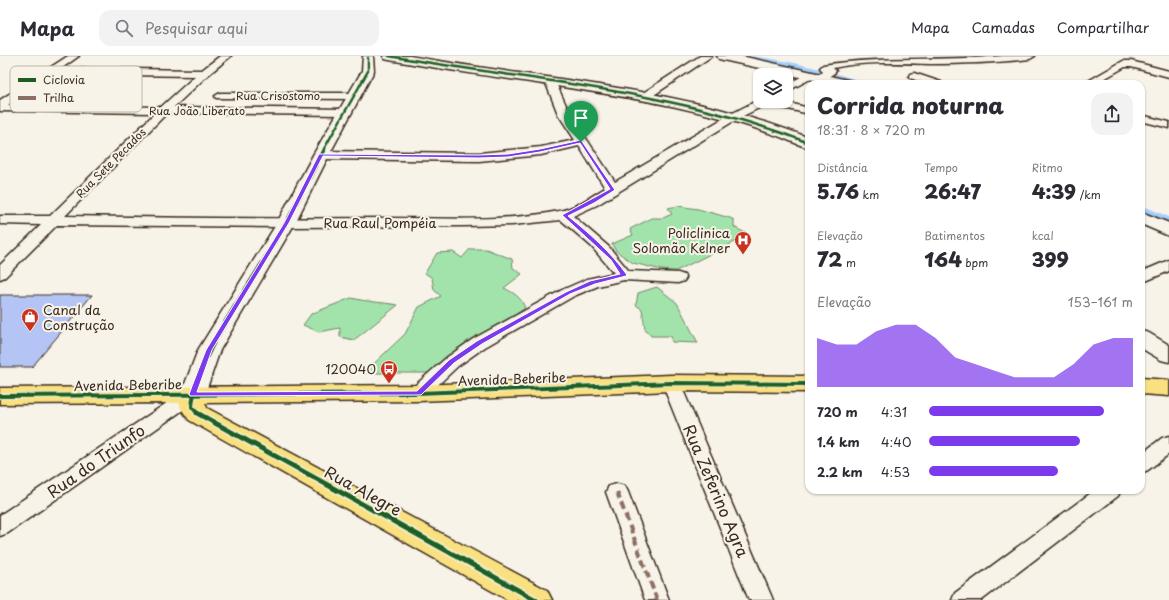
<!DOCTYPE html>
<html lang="pt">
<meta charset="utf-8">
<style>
:root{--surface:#fff;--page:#f2f2f3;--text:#2b2b33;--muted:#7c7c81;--line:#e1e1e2;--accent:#7c3aed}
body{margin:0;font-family:"Playpen Sans",sans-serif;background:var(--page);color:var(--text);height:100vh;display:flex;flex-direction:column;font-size:15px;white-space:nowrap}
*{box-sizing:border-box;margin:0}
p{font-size:13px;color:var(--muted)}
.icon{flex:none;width:22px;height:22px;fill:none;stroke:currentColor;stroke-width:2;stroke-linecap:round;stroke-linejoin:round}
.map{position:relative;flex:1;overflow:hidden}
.details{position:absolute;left:805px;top:24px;width:340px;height:414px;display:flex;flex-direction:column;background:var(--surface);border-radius:12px;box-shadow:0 1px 3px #0004}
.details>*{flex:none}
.fabs{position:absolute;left:753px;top:12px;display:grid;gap:8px}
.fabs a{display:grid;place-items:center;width:40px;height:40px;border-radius:8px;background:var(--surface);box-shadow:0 1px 3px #0004;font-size:20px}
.pin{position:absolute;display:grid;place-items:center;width:34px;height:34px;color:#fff;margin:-41px -17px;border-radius:50% 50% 50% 0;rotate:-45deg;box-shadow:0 0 4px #0007}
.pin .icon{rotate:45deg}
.round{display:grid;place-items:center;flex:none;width:42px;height:42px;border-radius:12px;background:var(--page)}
.overview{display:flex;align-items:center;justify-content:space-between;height:68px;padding:0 12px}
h1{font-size:22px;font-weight:800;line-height:30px}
.stats{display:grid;grid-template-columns:repeat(3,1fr);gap:6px;height:68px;padding:4px 12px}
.stats div{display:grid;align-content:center}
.stats b{font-size:20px;font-weight:800}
.stats small{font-size:11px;font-weight:400}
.stats p{font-size:11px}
.chart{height:112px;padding:8px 12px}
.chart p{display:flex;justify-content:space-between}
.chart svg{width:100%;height:72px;margin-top:4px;fill:var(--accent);opacity:.7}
ul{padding:0 12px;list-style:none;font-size:13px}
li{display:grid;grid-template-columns:64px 48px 1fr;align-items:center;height:30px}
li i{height:10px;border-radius:5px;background:var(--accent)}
header{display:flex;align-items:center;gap:24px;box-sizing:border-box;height:56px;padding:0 20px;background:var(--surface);border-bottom:1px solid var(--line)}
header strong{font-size:19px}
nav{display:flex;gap:22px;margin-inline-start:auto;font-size:14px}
.search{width:280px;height:36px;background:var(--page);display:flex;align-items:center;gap:10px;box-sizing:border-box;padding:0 14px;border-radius:12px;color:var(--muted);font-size:15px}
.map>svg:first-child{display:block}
</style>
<header>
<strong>Mapa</strong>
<div class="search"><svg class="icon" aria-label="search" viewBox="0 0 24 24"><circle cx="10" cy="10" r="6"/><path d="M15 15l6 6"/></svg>Pesquisar aqui</div>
<nav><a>Mapa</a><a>Camadas</a><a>Compartilhar</a></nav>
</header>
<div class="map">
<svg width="1169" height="544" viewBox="0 0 1169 544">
<rect width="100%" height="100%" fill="#f7f3e8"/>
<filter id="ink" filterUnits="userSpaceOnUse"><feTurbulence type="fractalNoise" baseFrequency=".025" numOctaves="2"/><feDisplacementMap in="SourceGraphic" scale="8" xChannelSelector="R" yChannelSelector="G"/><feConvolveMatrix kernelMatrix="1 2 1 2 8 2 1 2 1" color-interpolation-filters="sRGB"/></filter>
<g filter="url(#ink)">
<g fill="#a2e3ac" stroke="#6e8665">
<path d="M678,150L698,153L730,162L734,164V171L749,179L676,215L662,214L633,207L616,195L612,188L633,179L630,173L652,162H663L672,158L668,152Z"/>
<path d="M470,193H486L512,203L513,212L522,218L504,232C514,237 521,241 525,252L464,297L428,317H364L405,278L419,251L441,240L434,234L432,222L425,217L437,197L453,196L462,202Z"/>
<path d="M657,231L677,247L698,287L672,286L671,280H651L645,273L642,253L636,249L638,237Z"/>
<path d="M351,242C366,246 382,246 398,249L354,284L340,281V272L319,276L303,269L311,258Z"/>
</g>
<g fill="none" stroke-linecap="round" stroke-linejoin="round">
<g fill="#a2cffd" fill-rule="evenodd">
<path d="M737,0C777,0 825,14 864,26L865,28H849L829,22L739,2Z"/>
<path d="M1141,149L1169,161V170L1141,158Z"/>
</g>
</g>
<path fill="#b4c4f4" stroke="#3b2a1e" d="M0,239H92L32,311H0Z"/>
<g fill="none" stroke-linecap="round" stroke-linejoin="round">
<defs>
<g id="street">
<path d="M68,0H79L62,12L202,14L220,0H231L208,19L174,51L346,53L352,56L346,59L167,57L65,160C173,162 280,163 387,162C444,162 503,166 559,155C574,153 592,140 605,132L579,90L541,99L479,105L321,103L317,102L315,99L317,96L321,95L479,97L541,91L575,84L558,58L545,25L550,22L555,25L570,58L615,126L729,59L760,43V45H781L809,52V58L767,48L737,63L597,149L573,160L609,191L629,215L678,217L684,219L686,222L684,225L678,227L624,224L598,230L574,240L485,291L458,310L425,341L418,343L411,341L409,337L411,333L446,302L473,283L562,234L587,223L614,217L591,190L561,164L512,169L464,170L286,171L57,169L5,221L0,223V209L41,169L0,168V160H50L155,57L0,55V44ZM54,18L195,20L161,51L8,49Z"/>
<path d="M700,0H712L648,43H640L639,41L640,39Z"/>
<path d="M1003,0H1035L1030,3C997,7 964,8 931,8C899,7 865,5 833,12L836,15C833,19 825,23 820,24L815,21L823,15L820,12L823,9C882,0 943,5 1003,0Z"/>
<path d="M1123,5H1131L1169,15V21L1131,11H1125L1095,28H1083Z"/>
<path d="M810,16L815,19L814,21L786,36V29Z"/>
<path d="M914,17L941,26L942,28H927L910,22L909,20L910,18Z"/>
<path d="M220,37H354L359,40L354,43L216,42L215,40Z"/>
<path d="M1141,59L1169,66V72L1141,65Z"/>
<path d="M1169,204V215L1141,227V216Z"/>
<path d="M671,321L678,323L680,327L773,544H749L662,327L664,323Z"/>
<path d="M193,332L200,334L202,338L200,342L8,477L0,480V459L186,334Z"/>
<path d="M1169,380V398L1148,414L1141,417V398L1162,382Z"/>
<path d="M617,428L625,430L628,436L669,544H645L606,436L609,430Z"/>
<path d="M1095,434H1121L1118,440L982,544H952L955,537Z"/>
</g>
<g id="secondary">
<path d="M363,0H373L374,15L329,99L295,167L220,294L205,338L202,344L193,346L184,344L181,338L198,294L277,167L313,99L362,15Z"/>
<path d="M383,0H410C543,24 682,31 809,82V92C795,88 783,81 769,77C739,66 707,58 676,51C581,31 484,21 389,4L385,3Z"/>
<path d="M717,0H741L852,25L854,28H831L723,4L719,3Z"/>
<path d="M1141,156L1169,167V180L1141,168Z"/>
<path d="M1141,275L1149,277L1169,289V306L1161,304L1141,292Z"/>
</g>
<g id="primary">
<path d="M671,319L809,320V336L671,335L418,345L205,347L207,352L547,534L552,544H508L189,364L180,351V347L0,348V332L418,329Z"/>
<path d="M1141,322L1169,324V340L1141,338Z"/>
</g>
</defs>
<use href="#street" stroke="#3b2a1e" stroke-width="3"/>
<use href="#secondary" stroke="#3b2a1e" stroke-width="3"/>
<use href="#primary" stroke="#3b2a1e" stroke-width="3"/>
<use href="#street" fill="#f7f3e8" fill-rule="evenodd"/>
<use href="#secondary" fill="#f7f3e8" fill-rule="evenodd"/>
<use href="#primary" fill="#f9e181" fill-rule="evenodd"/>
<path stroke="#8d6e63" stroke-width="4" stroke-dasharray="8 4" stroke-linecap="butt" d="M617,436L657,544"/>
<defs>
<g id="cycleway-far3">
<path d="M389,0C530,25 675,34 809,87"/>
<path d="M324,93L368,15V2"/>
</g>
<path id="cycleway-far2" d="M260,210L286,167L325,92"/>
<g id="cycleway-far1">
<path d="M0,340L418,337L671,327L809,328"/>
<path d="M198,358L192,351C196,303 236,250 261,209"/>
</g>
<path id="cycleway" d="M197,357L536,544"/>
</defs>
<use href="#cycleway-far3" stroke="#f7f3e8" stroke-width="4"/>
<use href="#cycleway-far2" stroke="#f7f3e8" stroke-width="5"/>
<use href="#cycleway-far1" stroke="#f7f3e8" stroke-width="6"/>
<use href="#cycleway" stroke="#f7f3e8" stroke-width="8"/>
<use href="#cycleway-far3" stroke="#1b5e20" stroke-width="2.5"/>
<use href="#cycleway-far2" stroke="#1b5e20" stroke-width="3"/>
<use href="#cycleway-far1" stroke="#1b5e20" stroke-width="4"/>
<use href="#cycleway" stroke="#1b5e20" stroke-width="5"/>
</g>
</g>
<path fill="#7c3aed" stroke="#fff" fill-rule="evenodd" d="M581,84L615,134L594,147L568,160C590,178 610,195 627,219L626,220L595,228L570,238L482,288L454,307L421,339L190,340L189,338L206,294L284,167L319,98L479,99L508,98L540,93ZM580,87L610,133L562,159L611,204L620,218L590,225L566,236L477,285L449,304L417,335L197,336L212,294L289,167L323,100L479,102L508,101L540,96Z"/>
<defs>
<symbol id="hospital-pin" viewBox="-11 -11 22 30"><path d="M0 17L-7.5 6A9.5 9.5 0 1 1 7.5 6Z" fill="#c8321e" stroke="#f7f3e8"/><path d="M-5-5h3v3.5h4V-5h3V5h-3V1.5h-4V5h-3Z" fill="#fff"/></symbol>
<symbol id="shop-pin" viewBox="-11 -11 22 30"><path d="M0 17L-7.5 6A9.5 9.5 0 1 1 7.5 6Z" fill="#c8321e" stroke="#f7f3e8"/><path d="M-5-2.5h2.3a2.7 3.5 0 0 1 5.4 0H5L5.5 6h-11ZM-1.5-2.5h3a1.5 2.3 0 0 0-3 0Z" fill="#fff"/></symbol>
<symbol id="bus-pin" viewBox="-11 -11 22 30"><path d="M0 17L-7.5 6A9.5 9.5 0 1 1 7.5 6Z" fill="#c8321e" stroke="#f7f3e8"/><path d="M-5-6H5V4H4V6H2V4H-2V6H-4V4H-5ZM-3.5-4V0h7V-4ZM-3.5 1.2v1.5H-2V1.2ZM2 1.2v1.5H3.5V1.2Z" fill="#fff"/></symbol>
</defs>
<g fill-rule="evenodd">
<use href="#hospital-pin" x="733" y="174" width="20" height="27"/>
<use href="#shop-pin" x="20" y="251" width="20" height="27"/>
<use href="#bus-pin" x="379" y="303" width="20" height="27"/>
</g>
<g text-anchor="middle" stroke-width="4" stroke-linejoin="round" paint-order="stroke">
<g font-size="11" fill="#3b2a1e" stroke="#f7f3e8">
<text x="278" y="44">Rua Crisostomo</text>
<text x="197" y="59">Rua João Liberato</text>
<text transform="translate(111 107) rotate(-45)" y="4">Rua Sete Pecados</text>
</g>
<g font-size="13" fill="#3b2a1e" stroke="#f7f3e8">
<text x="380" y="172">Rua Raul Pompéia</text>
<text transform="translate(512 323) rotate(-2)" y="5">Avenida Beberibe</text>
<text transform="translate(128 329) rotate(-1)" y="5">Avenida Beberibe</text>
</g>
<g font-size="13" fill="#3b2a1e" stroke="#f7f3e8" text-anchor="end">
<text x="730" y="182">Policlinica<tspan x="730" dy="15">Solomão Kelner</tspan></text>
<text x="43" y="259" text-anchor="start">Canal da<tspan x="43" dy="15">Construção</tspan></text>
<text x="376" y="318">120040</text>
</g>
<g font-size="16" fill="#3b2a1e" stroke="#f7f3e8">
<text transform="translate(96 405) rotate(-35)" y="6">Rua do Triunfo</text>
<text transform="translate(363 435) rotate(29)" y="6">Rua Alegre</text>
<text transform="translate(716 435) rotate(67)" y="6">Rua Zeferino Agra</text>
</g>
</g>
<rect x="10" y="10" width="132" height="46" rx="6" fill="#f7f3e8" stroke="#bfb7ab" stroke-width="1"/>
<rect x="18" y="22" width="18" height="4" fill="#1b5e20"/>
<rect x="18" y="40" width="18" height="4" fill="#8d6e63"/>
<g font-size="11" fill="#3b2a1e">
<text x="43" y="28">Ciclovia</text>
<text x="43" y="46">Trilha</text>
</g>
</svg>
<div class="fabs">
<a><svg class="icon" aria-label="layers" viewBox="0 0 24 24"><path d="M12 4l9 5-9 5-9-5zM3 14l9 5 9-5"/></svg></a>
</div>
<div class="pin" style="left:581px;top:86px;background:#1e9e55"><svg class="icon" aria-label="arrive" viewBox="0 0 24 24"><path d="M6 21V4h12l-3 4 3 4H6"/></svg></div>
<section class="details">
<div class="overview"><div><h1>Corrida noturna</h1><p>18:31 · 8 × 720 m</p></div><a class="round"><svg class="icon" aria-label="share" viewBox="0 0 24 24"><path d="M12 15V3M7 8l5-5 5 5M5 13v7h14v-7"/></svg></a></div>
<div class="stats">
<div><p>Distância</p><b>5.76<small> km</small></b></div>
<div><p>Tempo</p><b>26:47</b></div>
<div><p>Ritmo</p><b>4:39<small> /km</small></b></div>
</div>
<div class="stats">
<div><p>Elevação</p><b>72<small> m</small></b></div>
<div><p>Batimentos</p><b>164<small> bpm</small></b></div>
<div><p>kcal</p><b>399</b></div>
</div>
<div class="chart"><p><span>Elevação</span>153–161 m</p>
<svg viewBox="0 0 160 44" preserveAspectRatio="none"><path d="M0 44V14L10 18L20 18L30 10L40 6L50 6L60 14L70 26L80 30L90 34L100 38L110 38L120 38L130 30L140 18L150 14L160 14V44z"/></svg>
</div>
<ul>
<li><b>720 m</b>4:31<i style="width:86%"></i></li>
<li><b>1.4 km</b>4:40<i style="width:74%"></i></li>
<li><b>2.2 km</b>4:53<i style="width:63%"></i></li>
</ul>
</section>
</div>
